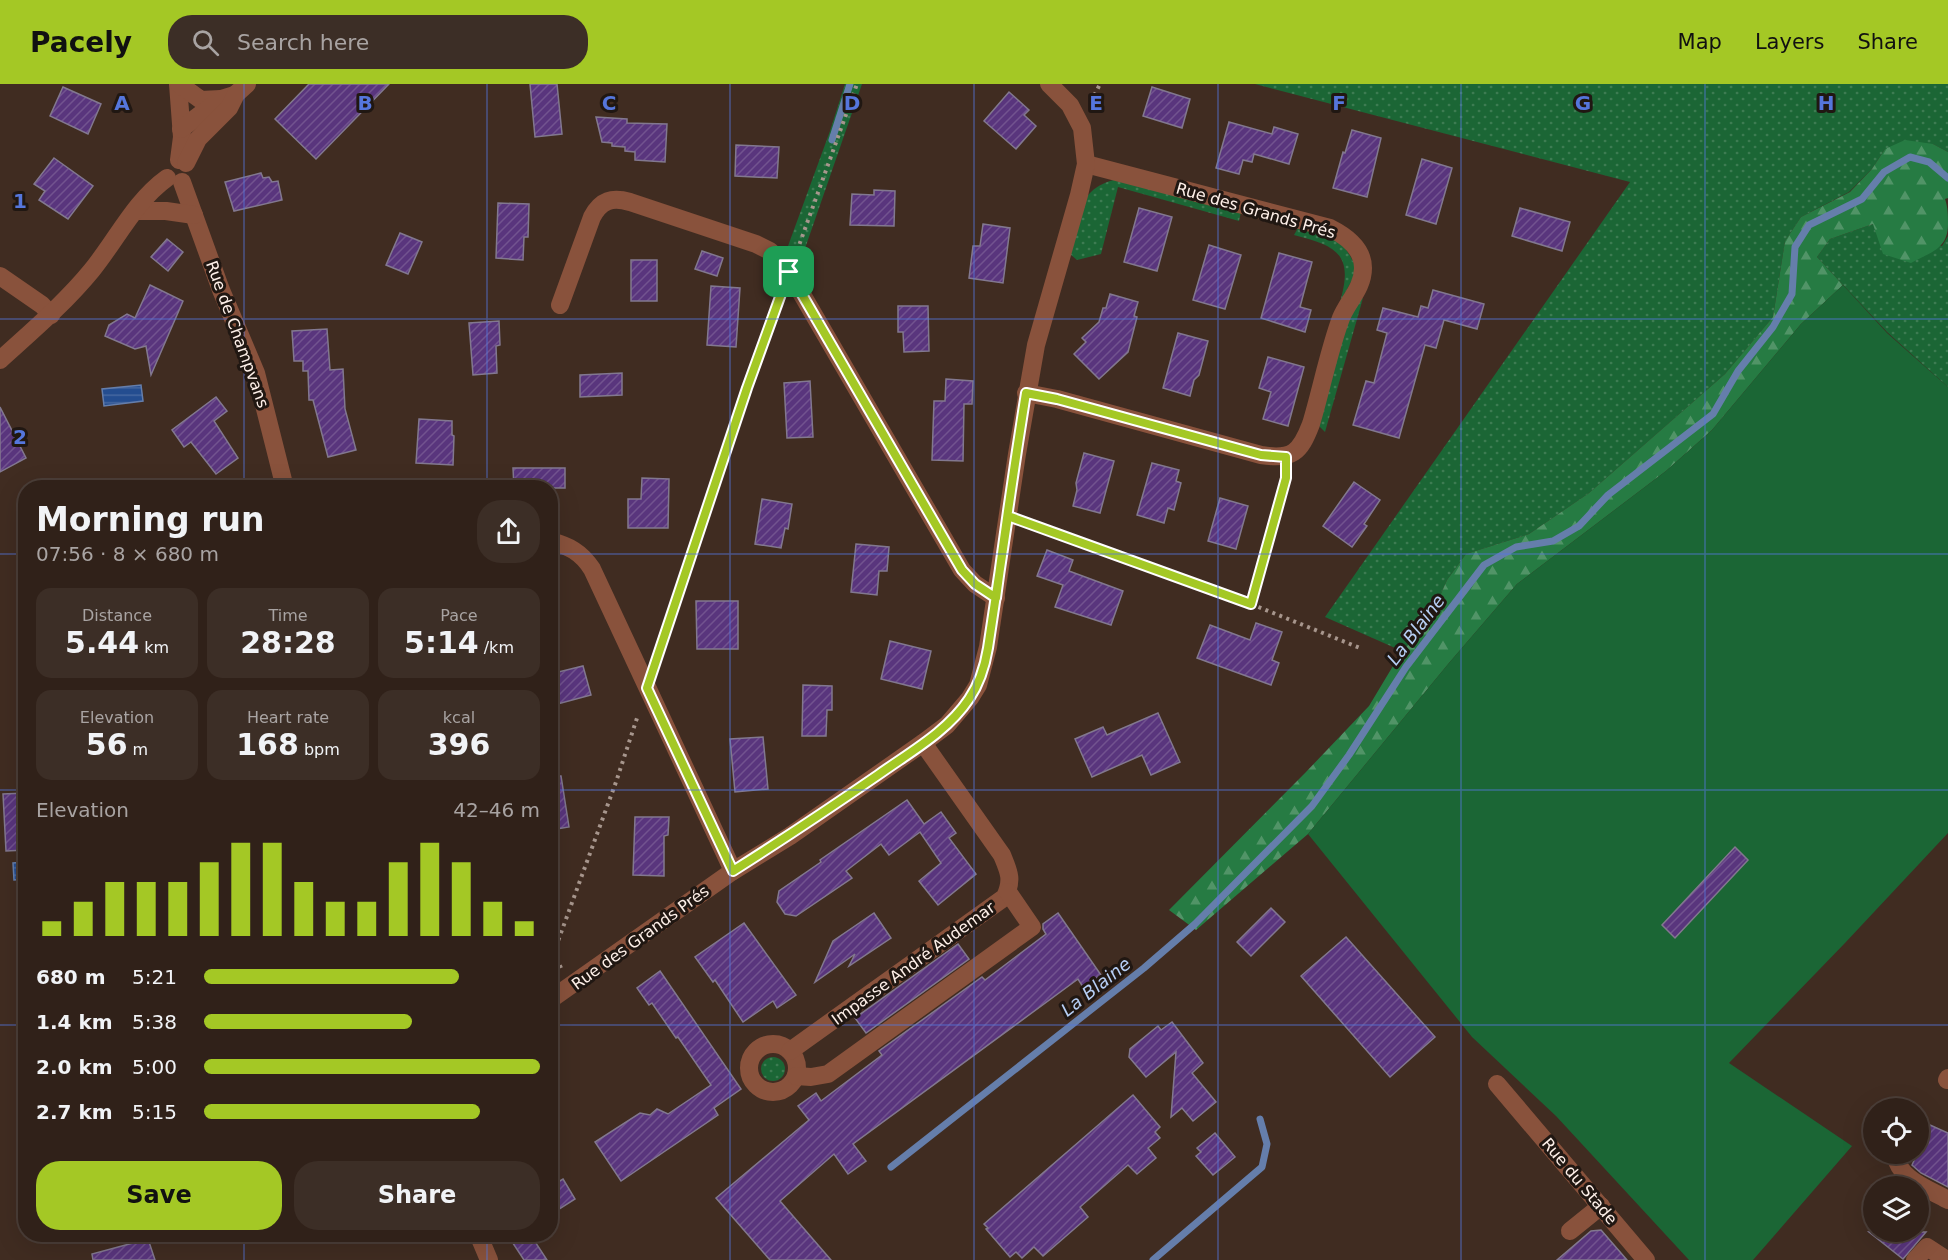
<!DOCTYPE html>
<meta charset="utf-8">
<style>
:root{--surface:#302119;--page:#3c2e26;--text:#f1f3f6;--muted:#a8a3a2;--line:#4b3e38;--accent:#a4c825}
body{margin:0;font-family:"DejaVu Sans",sans-serif;background:var(--page);color:var(--text);height:100vh;display:flex;flex-direction:column;font-size:22px;white-space:nowrap}
*{box-sizing:border-box;margin:0}
p{font-size:20px;color:var(--muted)}
.icon{flex:none;width:33px;height:33px;fill:none;stroke:currentColor;stroke-width:2;stroke-linecap:round;stroke-linejoin:round}
.map{position:relative;flex:1;overflow:hidden}
.sheet{position:absolute;left:18px;top:396px;width:540px;height:762px;display:flex;flex-direction:column;background:var(--surface);border-radius:24px;box-shadow:0 6px 24px #0002,0 0 0 2px var(--line)}
.sheet>*{flex:none}
.fabs{position:absolute;left:1863px;top:1014px;display:grid;gap:12px}
.fabs a{display:grid;place-items:center;width:66px;height:66px;border-radius:50%;background:var(--surface);box-shadow:0 6px 24px #0002,0 0 0 2px var(--line);font-size:30px}
.pin{position:absolute;display:grid;place-items:center;width:51px;height:51px;color:#fff;margin:-26px;border-radius:12px;box-shadow:0 3px 9px #0006}
.round{display:grid;place-items:center;flex:none;width:63px;height:63px;border-radius:24px;background:var(--page)}
.overview{display:flex;align-items:center;justify-content:space-between;height:102px;padding:0 18px}
h1{font-size:33px;font-weight:800;line-height:45px}
.metrics{display:grid;grid-template-columns:repeat(3,1fr);gap:9px;height:102px;padding:6px 18px}
.metrics div{display:grid;align-content:center;border-radius:15px;background:var(--page);text-align:center}
.metrics b{font-size:30px;font-weight:800}
.metrics small{font-size:16px;font-weight:400}
.metrics p{font-size:16px}
.chart{height:168px;padding:12px 18px}
.chart p{display:flex;justify-content:space-between}
.chart svg{width:100%;height:108px;margin-top:6px;stroke:var(--accent);stroke-width:6}
.action{display:flex;gap:12px;margin-top:auto;padding:12px 18px}
.action a{flex:1;height:69px;border-radius:24px;background:var(--accent);color:#111;font-size:24px;font-weight:800;line-height:69px;text-align:center}
.action a+a{background:var(--page);color:var(--text)}
ul{padding:0 18px;list-style:none;font-size:20px}
li{display:grid;grid-template-columns:96px 72px 1fr;align-items:center;height:45px}
li i{height:15px;border-radius:8px;background:var(--accent)}
header{display:flex;align-items:center;gap:36px;box-sizing:border-box;height:84px;padding:0 30px;background:var(--accent);color:#111}
header strong{font-size:28px}
nav{display:flex;gap:33px;margin-inline-start:auto;font-size:21px}
.search{width:420px;height:54px;background:var(--page);display:flex;align-items:center;gap:15px;box-sizing:border-box;padding:0 21px;border-radius:24px;color:var(--muted);font-size:22px}
.map>svg:first-child{display:block}
</style>
<header>
<strong>Pacely</strong>
<div class="search"><svg class="icon" aria-label="search" viewBox="0 0 24 24"><circle cx="10" cy="10" r="6"/><path d="M15 15l6 6"/></svg>Search here</div>
<nav><a>Map</a><a>Layers</a><a>Share</a></nav>
</header>
<div class="map">
<svg width="1948" height="1176" viewBox="0 0 1948 1176">
<defs>
<pattern id="green-dots" width="8" height="8" patternUnits="userSpaceOnUse" patternTransform="scale(1.5)"><rect width="8" height="8" fill="#1b6635"/><path d="M2 2h.1M6 6h.1" fill="none" stroke="#3d7c52" stroke-width="1.8" stroke-linecap="round"/></pattern>
<pattern id="forest-firs" width="22" height="20" patternUnits="userSpaceOnUse" patternTransform="scale(1.5)"><rect width="22" height="20" fill="#267b43"/><path d="M5 1l3.5 6h-7zM16 11l3.5 6h-7z" fill="#519467"/></pattern>
<pattern id="water-rules" width="6" height="5" patternUnits="userSpaceOnUse" patternTransform="scale(1.5)"><rect width="6" height="5" fill="#244d90"/><path d="M0 2.5h6" fill="none" stroke="#4567a0"/></pattern>
<pattern id="building-hatch" width="6" height="6" patternUnits="userSpaceOnUse" patternTransform="scale(1.5)"><rect width="6" height="6" fill="#59357d"/><path d="M-1 1l2-2M0 6l6-6M5 7l2-2" fill="none" stroke="#72538f"/></pattern>
</defs>
<rect width="100%" height="100%" fill="#402c21"/>
<g fill="url(#green-dots)">
<path d="M845,0H862L801,176L788,162L830,47Z"/>
<path d="M1255,0H1948V68L1933,60L1885,65L1872,85L1849,108L1801,133L1785,157L1773,233L1725,290L1589,409L1529,450L1466,470L1447,496L1427,542L1402,567L1325,533L1630,98Z"/>
<path d="M1116,95L1241,128L1239,137L1118,103L1101,170L1077,176L1070,170C1074,154 1079,118 1091,108C1098,101 1107,98 1116,95Z"/>
<path d="M1873,140L1942,162L1948,152V303L1887,248L1817,173L1830,155Z"/>
<path d="M1298,144C1333,154 1343,151 1357,187L1340,218C1354,170 1337,162 1294,151Z"/>
<path d="M1363,214L1325,348L1319,342L1347,233L1356,219Z"/>
<circle cx="773" cy="985" r="12"/>
</g>
<path fill="url(#forest-firs)" d="M1905,56L1933,60L1948,68V114L1945,115C1948,124 1948,131 1948,140C1948,165 1931,168 1911,179L1883,170L1873,140L1830,155L1817,173L1843,201L1801,240L1712,346L1666,387L1517,500L1449,579L1308,750L1196,846L1169,826L1306,688L1369,622L1402,567L1427,542L1447,496L1466,470L1529,450L1589,409L1725,290L1773,233L1785,157L1801,133L1850,108L1872,85L1885,65Z"/>
<path fill="#1b6635" d="M1843,201L1887,249L1948,303V749L1845,859L1729,979L1852,1062L1753,1176H1689L1556,1032L1472,953L1308,750L1449,579L1517,500L1666,387L1712,346L1801,240Z"/>
<g fill="url(#water-rules)" stroke="#657eab" stroke-width="1.5">
<path d="M141,301L143,317L104,322L102,305Z"/>
<path d="M25,778V795L14,796L13,779Z"/>
</g>
<g fill="none" stroke-linecap="round" stroke-linejoin="round">
<g stroke="#657eab" stroke-width="7">
<path d="M832,56L850,0"/>
<path d="M891,1083L1144,884L1195,840L1312,722L1349,671L1406,583L1484,481L1516,463L1553,457L1579,442L1608,411L1713,330L1738,287L1773,243L1792,210L1795,163L1809,141L1862,115L1884,88L1910,73L1929,78L1948,94"/>
<path d="M1153,1176L1262,1083L1267,1060L1260,1035"/>
</g>
</g>
<g fill="url(#building-hatch)" stroke="#82788f" stroke-width="1.5">
<path d="M309,0H389L316,75L275,35Z"/>
<path d="M530,0H557L562,50L535,53Z"/>
<path d="M63,3L101,20L88,50L50,32Z"/>
<path d="M1152,3L1190,15L1182,44L1143,32Z"/>
<path d="M1009,8L1029,26L1024,31L1036,42L1016,65L984,37Z"/>
<path d="M596,33L627,35V39L667,40L665,78L635,76V68L625,67V63L612,62V59L602,58Z"/>
<path d="M1229,38L1272,50L1274,43L1298,50L1289,80L1254,70L1252,78L1243,76L1239,90L1216,84Z"/>
<path d="M1352,46L1381,54L1367,113L1333,104L1343,68L1345,69Z"/>
<path d="M736,61L779,63L777,94L735,92Z"/>
<path d="M54,74L93,102L68,135L39,116L45,107L34,100Z"/>
<path d="M1422,75L1452,84L1436,140L1406,131Z"/>
<path d="M261,89L263,94L269,93L272,98L278,97L282,116L234,127L225,98Z"/>
<path d="M874,106L895,107L894,142L850,141L852,110L874,111Z"/>
<path d="M498,119L529,120L528,153H524L523,176L496,174Z"/>
<path d="M1139,124L1172,133L1157,187L1124,178Z"/>
<path d="M1520,124L1570,138L1562,167L1512,152Z"/>
<path d="M983,140L1010,144L1003,199L969,194L973,162H980Z"/>
<path d="M400,149L422,158L408,190L386,181Z"/>
<path d="M167,155L183,168L168,187L151,173Z"/>
<path d="M1209,161L1241,171L1225,225L1193,216Z"/>
<path d="M702,167L723,174L717,192L695,185Z"/>
<path d="M1279,169L1312,178L1300,223L1311,226L1305,248L1261,234Z"/>
<rect x="631" y="176" width="26" height="41"/>
<path d="M150,201L183,217L151,291L146,262L135,265L105,252L109,241L127,230L135,234Z"/>
<path d="M711,202L740,204L736,263L707,261Z"/>
<path d="M1433,206L1484,220L1477,245L1444,236L1436,264L1425,261L1399,354L1353,341L1366,297L1374,299L1387,249L1377,246L1383,224L1418,233L1421,222L1428,224Z"/>
<path d="M1110,210L1138,218L1134,232L1137,233L1128,268L1099,295L1074,270L1086,258L1082,254L1099,238L1103,224H1106Z"/>
<path d="M898,222H928L929,267L904,268L903,248H898Z"/>
<path d="M499,237L500,261L496,262L497,289L473,291L469,239Z"/>
<path d="M327,245L330,286L343,285L345,325L356,366L328,373L313,316H309L308,287H303V277H294L292,247Z"/>
<path d="M1178,249L1208,257L1199,291L1194,296L1190,312L1163,304Z"/>
<path d="M1268,273L1304,283L1288,342L1263,335L1271,308L1259,304Z"/>
<path d="M622,289V311L580,313V291Z"/>
<path d="M946,295L973,297L972,320H964L963,377L932,376L934,317H945Z"/>
<path d="M810,297L813,353L787,354L784,299Z"/>
<path d="M216,313L227,327L214,337L238,374L216,390L191,358L184,363L172,346Z"/>
<path d="M0,323L26,374L0,388Z"/>
<path d="M419,335L452,337V351L454,352L453,381L416,379Z"/>
<path d="M1084,369L1114,377L1100,429L1073,422L1077,406L1076,399Z"/>
<path d="M1152,379L1179,386L1176,397L1181,399L1174,426L1168,424L1164,439L1137,431Z"/>
<path d="M513,384H565V404H514Z"/>
<path d="M642,394L669,395L668,444H628V415H641Z"/>
<path d="M1354,398L1380,416L1364,440L1367,442L1352,463L1323,442Z"/>
<path d="M1220,414L1248,422L1236,465L1208,457Z"/>
<path d="M762,415L792,420L788,445L785,444L781,464L755,460Z"/>
<path d="M856,460L889,463L887,487H879L877,511L851,508Z"/>
<path d="M1047,466L1073,476L1069,487L1123,507L1111,541L1055,523L1063,501L1037,492Z"/>
<path d="M696,517H738V565H697Z"/>
<path d="M1256,539L1282,548L1272,576L1279,579L1271,601L1197,574L1210,541L1250,556Z"/>
<path d="M890,557L931,567L922,605L881,595Z"/>
<path d="M583,582L591,611L550,622V590Z"/>
<path d="M803,601L832,602V626H827L826,652H802Z"/>
<path d="M1158,629L1180,678L1151,691L1142,671L1092,693L1075,655L1103,643L1107,651Z"/>
<path d="M763,653L768,705L735,708L730,655Z"/>
<path d="M550,692H561L569,743L550,746Z"/>
<path d="M26,709V766L6,767L3,710Z"/>
<path d="M907,716L924,740L941,728L956,749L949,754L976,790L938,821L919,797L941,779L920,748L889,771L881,760L846,787L852,794L796,832L785,830L777,818L779,807L821,778L820,776Z"/>
<path d="M635,733H669L668,751L664,752V792L633,791Z"/>
<path d="M1735,763L1748,776L1675,854L1662,841Z"/>
<path d="M1271,824L1285,838L1251,872L1237,858Z"/>
<path d="M874,829L891,854L849,882L855,870L815,898L833,857Z"/>
<path d="M1058,829L1101,891L1083,903L1078,895L853,1060L866,1077L848,1090L834,1070L780,1117L831,1176H770L716,1114L809,1036L798,1022L816,1009L821,1017L882,971L879,967L982,893L985,896L1046,850L1043,845V840Z"/>
<path d="M744,839L796,911L777,924L773,917L743,938L715,896L713,898L695,873Z"/>
<path d="M1346,853L1435,953L1390,993L1301,892Z"/>
<path d="M958,860L969,875L866,949L855,934Z"/>
<path d="M660,887L741,1005L714,1024L718,1031L621,1097L595,1058L640,1029L650,1031L657,1025L668,1030L711,1001L678,953L676,954L652,919L649,921L637,904Z"/>
<path d="M1172,938L1203,979L1192,989L1216,1018L1193,1037L1182,1024L1171,1033L1176,968L1146,993L1129,973L1130,965L1158,942L1161,946Z"/>
<path d="M1133,1011L1160,1043L1155,1048L1160,1054L1148,1064L1156,1074L1137,1090L1128,1081L1080,1123L1088,1133L1043,1172L1034,1163L1022,1174L1016,1168L1010,1173L986,1145L988,1144L984,1140Z"/>
<path d="M1930,1041L1948,1049V1103L1921,1089L1912,1081Z"/>
<path d="M1215,1049L1235,1073L1213,1091L1196,1072L1201,1068L1197,1064Z"/>
<path d="M563,1095L575,1115L550,1131V1103Z"/>
<path d="M1601,1146L1627,1176H1557L1591,1147Z"/>
<path d="M1869,1148H1926L1903,1175Z"/>
<path d="M507,1150H530L547,1176H524Z"/>
<path d="M148,1155L155,1176H93L92,1170Z"/>
</g>
<g fill="none" stroke-linecap="round" stroke-linejoin="round">
<g stroke="#a7968d" stroke-width="4" stroke-dasharray="3 4.5" stroke-linecap="butt">
<path d="M1091,18L1100,0"/>
<path d="M797,167L857,0"/>
<path d="M1026,438L1251,520L1360,564"/>
<path d="M1251,520L1286,392"/>
<path d="M656,576L747,304L780,213"/>
<path d="M561,884L554,868L616,698L638,631"/>
</g>
<g stroke="#89523c" stroke-width="18">
<path d="M178,0L182,53L179,76"/>
<path d="M179,0L201,16L221,15"/>
<path d="M181,45L221,15L234,11"/>
<path d="M186,79L198,55L229,24L236,10L247,0"/>
<path d="M182,98L221,206L256,289L285,404"/>
<path d="M135,127H166L194,131"/>
<path d="M0,192L42,221L51,231"/>
<path d="M560,221L592,133C601,116 612,113 630,118L756,160L770,167L789,188L962,486L975,500L996,514"/>
<path d="M0,276C32,247 65,219 92,186C117,155 135,117 167,94"/>
<path d="M1026,309L1057,315L1261,371C1292,376 1300,369 1311,340C1321,307 1329,266 1341,234C1348,217 1363,204 1363,184C1363,164 1346,152 1330,144L1086,80"/>
<path d="M550,457C569,462 581,468 592,485L733,787"/>
<path d="M550,916L733,787L790,752L923,659L947,641L970,614L978,601L988,563L1017,370L1036,261L1079,111L1086,80L1082,44L1070,21L1049,0"/>
<circle cx="773" cy="984" r="24"/>
<path d="M790,967L1005,813C1013,795 1009,788 1002,771L923,659"/>
<path d="M796,992L811,993L828,990L1032,843L1008,808"/>
<path d="M1947,996L1948,994"/>
<path d="M1497,1000L1646,1176"/>
<path d="M1895,1070C1899,1096 1927,1104 1948,1116"/>
<path d="M1570,1147L1601,1122"/>
<path d="M478,1150L489,1176"/>
<path d="M1915,1176L1927,1163L1947,1176"/>
</g>
</g>
<g fill="none" stroke-linecap="round" stroke-linejoin="round">
<defs>
<path id="route" d="M789,188L962,486L975,500L996,514C1005,446 1015,377 1026,309L1057,315L1261,371L1286,373V394L1251,520L1008,432L988,564C985,582 980,599 969,615C947,648 910,668 878,691C830,724 782,756 733,787L647,604L747,304L789,188"/>
</defs>
<use href="#route" stroke="#fff" stroke-width="12"/>
<use href="#route" stroke="#a4c825" stroke-width="8"/>
</g>
<path fill="none" stroke="#5576dc" stroke-width="1.5" stroke-opacity="0.55" d="M244,0V404M487,0V404M730,0V1176M974,0V1176M1218,0V1176M1461,0V1176M1705,0V1176M0,235H1948M0,470H26M550,470H1948M0,706H26M550,706H1948M0,941H26M550,941H1948M244,1150V1176M487,1150V1176"/>
<g text-anchor="middle" stroke-width="6" stroke-linejoin="round" paint-order="stroke">
<g font-size="16" fill="#fef0e9" stroke="#201712">
<text transform="translate(1256 126) rotate(16)" y="6">Rue des Grands Prés</text>
<text transform="translate(238 250) rotate(70)" y="6">Rue de Champvans</text>
<text transform="translate(640 853) rotate(-36)" y="6">Rue des Grands Prés</text>
<text transform="translate(913 879) rotate(-36)" y="6">Impasse André Audemar</text>
<text transform="translate(1580 1097) rotate(50)" y="6">Rue du Stade</text>
</g>
<g font-size="18" font-style="italic" fill="#b6cef4" stroke="#201712">
<text transform="translate(1416 546) rotate(-53)" y="6">La Blaine</text>
<text transform="translate(1096 903) rotate(-38)" y="6">La Blaine</text>
</g>
</g>
<g font-size="20" text-anchor="middle" font-weight="bold" fill="#5576dc" stroke="#201712" stroke-width="6" stroke-linejoin="round" paint-order="stroke">
<text x="122" y="26">A</text>
<text x="365" y="26">B</text>
<text x="609" y="26">C</text>
<text x="852" y="26">D</text>
<text x="1096" y="26">E</text>
<text x="1339" y="26">F</text>
<text x="1583" y="26">G</text>
<text x="1826" y="26">H</text>
<text x="20" y="124">1</text>
<text x="20" y="360">2</text>
</g>
</svg>
<div class="fabs">
<a><svg class="icon" aria-label="locate" viewBox="0 0 24 24"><circle cx="12" cy="12" r="6"/><path d="M12 2v4M12 18v4M2 12h4M18 12h4"/></svg></a>
<a><svg class="icon" aria-label="layers" viewBox="0 0 24 24"><path d="M12 4l9 5-9 5-9-5zM3 14l9 5 9-5"/></svg></a>
</div>
<div class="pin" style="left:789px;top:188px;background:#1e9e55"><svg class="icon" aria-label="arrive" viewBox="0 0 24 24"><path d="M6 21V4h12l-3 4 3 4H6"/></svg></div>
<section class="sheet">
<div class="overview"><div><h1>Morning run</h1><p>07:56 · 8 × 680 m</p></div><a class="round"><svg class="icon" aria-label="share" viewBox="0 0 24 24"><path d="M12 15V3M7 8l5-5 5 5M5 13v7h14v-7"/></svg></a></div>
<div class="metrics">
<div><p>Distance</p><b>5.44<small> km</small></b></div>
<div><p>Time</p><b>28:28</b></div>
<div><p>Pace</p><b>5:14<small> /km</small></b></div>
</div>
<div class="metrics">
<div><p>Elevation</p><b>56<small> m</small></b></div>
<div><p>Heart rate</p><b>168<small> bpm</small></b></div>
<div><p>kcal</p><b>396</b></div>
</div>
<div class="chart"><p><span>Elevation</span>42–46 m</p>
<svg viewBox="0 0 160 44" preserveAspectRatio="none"><path d="M5 44V38M15 44V30M25 44V22M35 44V22M45 44V22M55 44V14M65 44V6M75 44V6M85 44V22M95 44V30M105 44V30M115 44V14M125 44V6M135 44V14M145 44V30M155 44V38"/></svg>
</div>
<ul>
<li><b>680 m</b>5:21<i style="width:76%"></i></li>
<li><b>1.4 km</b>5:38<i style="width:62%"></i></li>
<li><b>2.0 km</b>5:00<i style="width:100%"></i></li>
<li><b>2.7 km</b>5:15<i style="width:82%"></i></li>
</ul>
<div class="action"><a>Save</a><a>Share</a></div>
</section>
</div>
